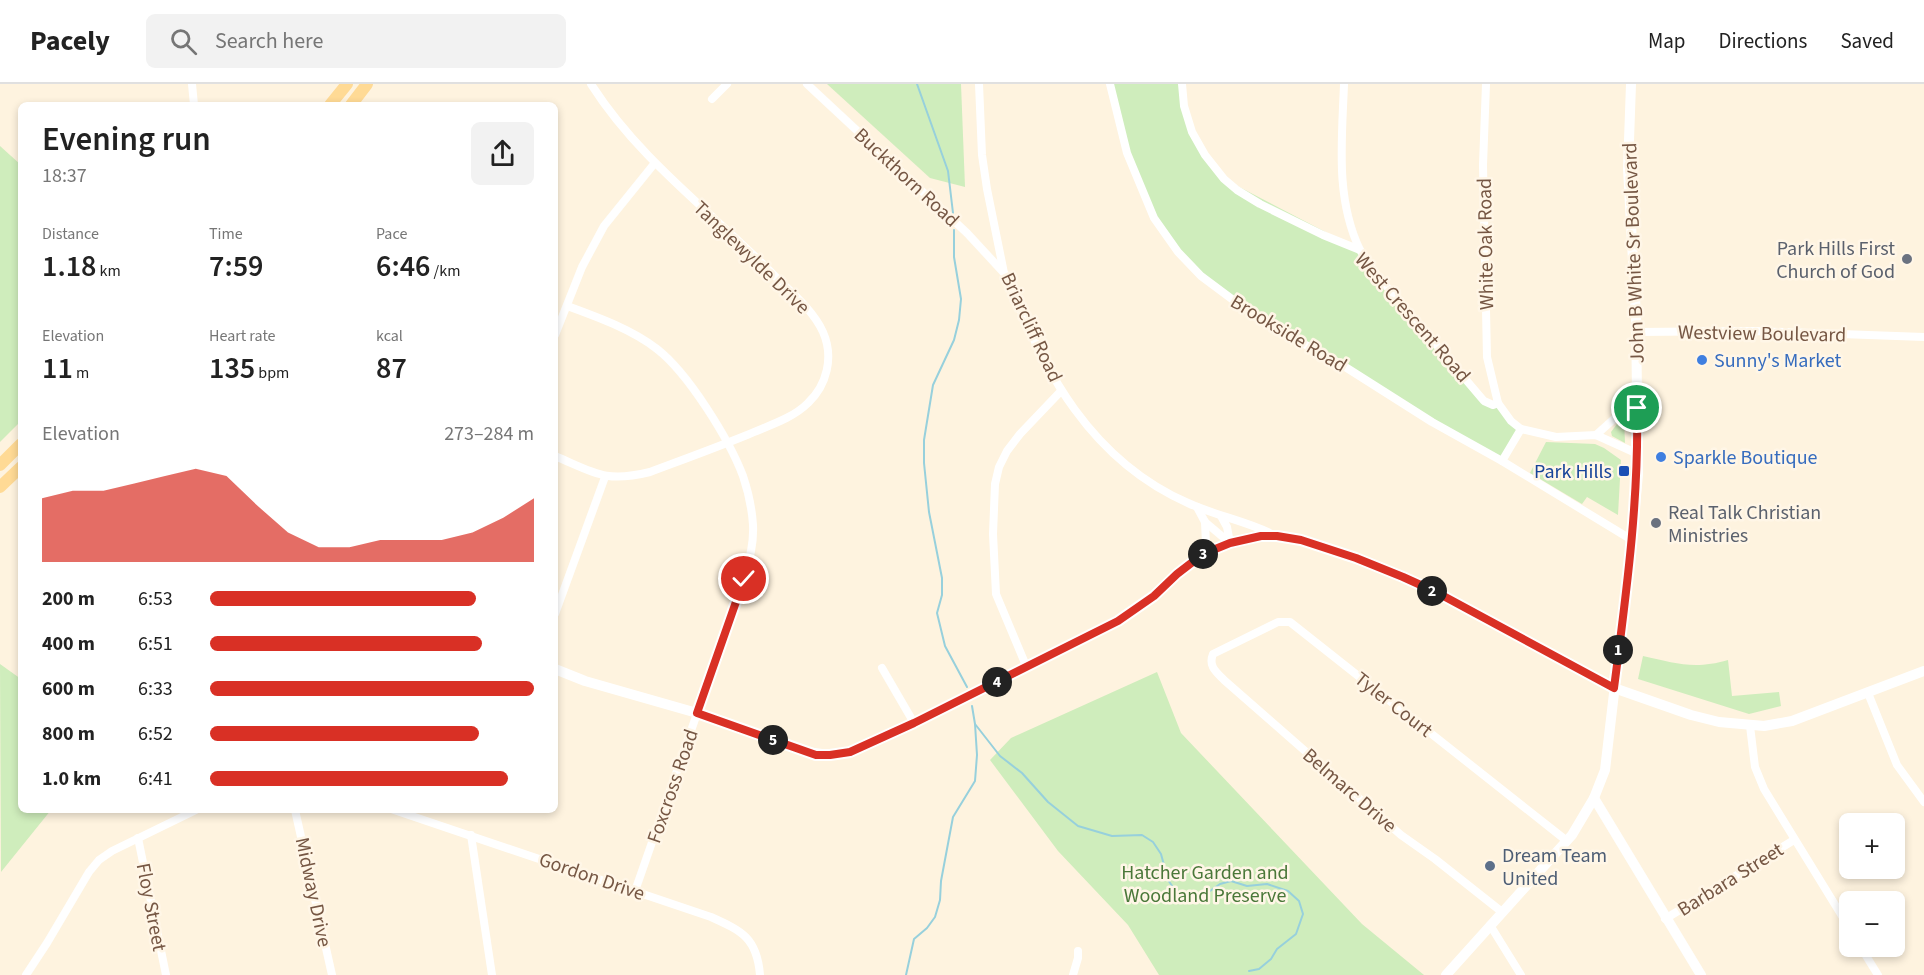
<!DOCTYPE html>
<meta charset="utf-8">
<style>
:root{--surface:#fff;--page:#f2f2f2;--text:#222;--muted:#767676;--line:#e0e0e0;--accent:#d93025}
body{margin:0;font-family:"Source Sans 3",sans-serif;background:var(--page);color:var(--text);height:100vh;display:flex;flex-direction:column;font-size:22px;white-space:nowrap}
*{box-sizing:border-box;margin:0}
p{font-size:20px;color:var(--muted)}
.icon{flex:none;width:33px;height:33px;fill:none;stroke:currentColor;stroke-width:2;stroke-linecap:round;stroke-linejoin:round}
.map{position:relative;flex:1;overflow:hidden}
.details{position:absolute;left:18px;top:18px;width:540px;height:711px;display:flex;flex-direction:column;background:var(--surface);border-radius:9px;box-shadow:0 3px 9px #0003}
.details>*{flex:none}
.fabs{position:absolute;left:1839px;top:729px;display:grid;gap:12px}
.fabs a{display:grid;place-items:center;width:66px;height:66px;border-radius:9px;background:var(--surface);box-shadow:0 3px 9px #0003;font-size:30px}
.pin{position:absolute;display:grid;place-items:center;width:51px;height:51px;color:#fff;margin:-26px;border:3px solid #fff;border-radius:50%;box-shadow:0 2px 6px #0007}
.km{position:absolute;width:30px;height:30px;margin:-15px;border-radius:50%;background:#222;color:#fff;font-size:16px;line-height:30px;text-align:center}
.round{display:grid;place-items:center;flex:none;width:63px;height:63px;border-radius:9px;background:var(--page)}
.headline{display:flex;align-items:center;justify-content:space-between;height:102px;padding:0 24px}
h1{font-size:33px;font-weight:600;line-height:45px}
.figures{display:grid;grid-template-columns:repeat(3,1fr);gap:9px;height:102px;padding:6px 24px}
.figures div{display:grid;align-content:center}
.figures b{font-size:30px;font-weight:600}
.figures small{font-size:16px;font-weight:400}
.figures p{font-size:16px}
.chart{height:168px;padding:12px 24px}
.chart p{display:flex;justify-content:space-between}
.chart svg{width:100%;height:108px;margin-top:6px;fill:var(--accent);opacity:.7}
ul{padding:0 24px;list-style:none;font-size:20px}
li{display:grid;grid-template-columns:96px 72px 1fr;align-items:center;height:45px}
li i{height:15px;border-radius:8px;background:var(--accent)}
header{display:flex;align-items:center;gap:36px;box-sizing:border-box;height:84px;padding:0 30px;background:var(--surface);border-bottom:2px solid var(--line)}
header strong{font-size:28px}
nav{display:flex;gap:33px;margin-inline-start:auto;font-size:21px}
.search{width:420px;height:54px;background:var(--page);display:flex;align-items:center;gap:15px;box-sizing:border-box;padding:0 21px;border-radius:9px;color:var(--muted);font-size:22px}
.map>svg:first-child{display:block}
</style>
<header>
<strong>Pacely</strong>
<div class="search"><svg class="icon" aria-label="search" viewBox="0 0 24 24"><circle cx="10" cy="10" r="6"/><path d="M15 15l6 6"/></svg>Search here</div>
<nav><a>Map</a><a>Directions</a><a>Saved</a></nav>
</header>
<div class="map">
<svg width="1924" height="891" viewBox="0 0 1924 891">
<rect width="100%" height="100%" fill="#fef3df"/>
<g fill="#cfedbc">
<path d="M827,0H961L965,103L930,94Z"/>
<path d="M1111,0H1183L1182,9L1198,60L1224,95L1360,166L1484,317L1498,319L1521,345L1502,377L1260,236L1201,192L1154,134L1127,68Z"/>
<path d="M0,62L21,81V337L0,358Z"/>
<path d="M1624,336L1625,359L1612,352L1611,348L1617,340Z"/>
<path d="M1546,358L1595,360L1604,364L1621,376L1618,431L1587,413L1582,420L1530,389Z"/>
<path d="M1643,572C1675,579 1694,586 1728,576L1732,612L1779,608L1781,622L1749,630L1638,595Z"/>
<path d="M0,580L21,595V726H51L1,788Z"/>
<path d="M1157,588L1181,649L1362,840L1424,891H1159L1128,841L1058,767L990,676L1011,654Z"/>
</g>
<g fill="none" stroke-linecap="round" stroke-linejoin="round">
<g stroke="#97d0dc" stroke-width="2">
<path d="M917,0L948,87L953,129"/>
<path d="M954,146V173L961,215L959,236L954,256L933,301L924,356V379L929,428L942,494V511L937,529L945,562L967,603"/>
<path d="M975,640L1000,672L1022,689L1048,718L1078,742L1112,752L1142,751L1153,758L1161,770L1168,796L1175,806L1192,815L1210,807L1220,800L1231,797L1247,802L1267,800L1288,807L1299,817L1303,830L1296,850L1277,865L1271,875L1259,885L1249,887"/>
<path d="M906,891L914,855L927,844L935,833L940,816L941,797L953,733L975,697L977,671L975,640L972,622"/>
</g>
<g stroke="#fff" stroke-width="8">
<path d="M192,0L194,21"/>
<path d="M807,0L967,149L1004,189"/>
<path d="M979,0L982,71L987,105L1004,189L1008,193C1042,287 1092,377 1188,419C1216,432 1247,437 1274,451"/>
<path d="M1110,0L1127,69L1154,134L1178,168L1201,192L1260,236L1339,279L1432,338L1502,377L1632,456"/>
<path d="M1182,0L1184,22L1192,48L1205,71L1224,95L1237,106L1260,120L1323,151L1360,166L1376,190L1484,317L1493,321L1498,319"/>
<path d="M1344,0C1342,56 1335,114 1360,166"/>
<path d="M1486,0L1483,81L1487,273L1498,319L1511,337L1521,345L1556,353L1596,351L1638,370"/>
<path d="M712,15L727,0"/>
<path d="M567,222C597,233 631,245 657,265C688,289 729,355 743,392C748,407 752,425 753,441C754,460 749,477 744,495L635,807"/>
<path d="M1636,248L1755,247L1924,253"/>
<path d="M555,251L582,183L604,142L654,80"/>
<path d="M1596,351L1615,334L1637,324"/>
<path d="M555,372C595,389 605,399 650,388C682,376 715,364 747,351C767,342 792,335 808,319C827,301 834,273 823,248C812,224 788,206 770,187C708,125 638,74 591,0"/>
<path d="M1502,377L1521,345"/>
<path d="M1197,423L1205,438L1230,459"/>
<path d="M1221,432L1227,443L1230,459"/>
<path d="M1203,470L1206,460L1205,438"/>
<path d="M555,530L605,393"/>
<path d="M882,584L914,639"/>
<path d="M1027,584L996,510L993,450L995,400L999,383L1007,367L1020,350L1061,307"/>
<path d="M1868,609L1897,681L1924,718"/>
<path d="M1750,642L1755,683L1764,705L1850,845"/>
<path d="M295,726L332,891"/>
<path d="M394,726L711,833C742,847 757,854 760,891"/>
<path d="M471,751L492,891"/>
<path d="M138,754L166,891"/>
<path d="M1502,828L1435,775L1401,751L1224,596C1216,588 1208,582 1213,570L1278,538H1290L1567,757"/>
<path d="M1665,835L1794,756"/>
<path d="M1490,841L1521,891"/>
<path d="M1860,862L1878,891"/>
<path d="M26,891L47,859L89,788L99,776L112,767L196,726"/>
<path d="M1073,891L1078,874V867"/>
</g>
<g stroke="#fff" stroke-width="10">
<path d="M555,585L585,597L697,629L807,668L829,671L850,668L914,639L1118,537L1154,511L1177,490L1203,470L1230,459L1261,452H1277L1301,456L1380,483L1436,508L1614,604L1691,631L1719,638L1764,642L1792,637L1924,587"/>
<path d="M1594,714L1701,891"/>
<path d="M1446,891L1572,751L1594,714L1605,686L1632,456L1638,390L1636,232L1628,85L1631,0"/>
</g>
<g stroke="#ffda95" stroke-width="12">
<path d="M330,21L347,0"/>
<path d="M351,21L367,0"/>
<path d="M0,381L21,360"/>
<path d="M0,403L21,383"/>
</g>
</g>
<g fill="none" stroke-linecap="round" stroke-linejoin="round">
<defs>
<path id="route" d="M744,495L697,629L816,671H830L850,668L914,639L1118,537L1154,512L1177,490L1203,470L1230,459L1261,452H1277L1301,456L1356,474L1403,493L1436,508L1614,604C1626,511 1639,418 1637,324"/>
</defs>
<use href="#route" stroke="#fff" stroke-width="12"/>
<use href="#route" stroke="#d93025" stroke-width="8"/>
</g>
<g fill="#6b7280" stroke="#fff6e7" stroke-width="2">
<circle cx="1907" cy="175" r="6"/>
<circle cx="1656" cy="439" r="6"/>
</g>
<g fill="#3f7fe0" stroke="#fff6e7" stroke-width="2">
<circle cx="1702" cy="276" r="6"/>
<circle cx="1661" cy="373" r="6"/>
</g>
<rect fill="#1a4fb4" stroke="#fff6e7" stroke-width="2" x="1618" y="381" width="12" height="12" rx="3"/>
<circle fill="#5c6f8a" stroke="#fff6e7" stroke-width="2" cx="1490" cy="782" r="6"/>
<g text-anchor="middle" stroke-width="5" stroke-linejoin="round" paint-order="stroke">
<g font-size="20" fill="#765744" stroke="#fff6e7">
<text transform="translate(907 93) rotate(43)" y="7">Buckthorn Road</text>
<text transform="translate(1485 160) rotate(-91)" y="7">White Oak Road</text>
<text transform="translate(1633 169) rotate(-92)" y="7">John B White Sr Boulevard</text>
<text transform="translate(752 173) rotate(44)" y="7">Tanglewylde Drive</text>
<text transform="translate(1413 233) rotate(49)" y="7">West Crescent Road</text>
<text transform="translate(1032 243) rotate(65)" y="7">Briarcliff Road</text>
<text transform="translate(1289 249) rotate(31)" y="7">Brookside Road</text>
<text transform="translate(1762 249) rotate(1)" y="7">Westview Boulevard</text>
<text transform="translate(1394 620) rotate(38)" y="7">Tyler Court</text>
<text transform="translate(672 702) rotate(-71)" y="7">Foxcross Road</text>
<text transform="translate(1350 706) rotate(41)" y="7">Belmarc Drive</text>
<text transform="translate(592 792) rotate(19)" y="7">Gordon Drive</text>
<text transform="translate(1730 795) rotate(-32)" y="7">Barbara Street</text>
<text transform="translate(314 808) rotate(78)" y="7">Midway Drive</text>
<text transform="translate(152 823) rotate(79)" y="7">Floy Street</text>
</g>
<g font-size="20" fill="#5b616d" stroke="#fff6e7" text-anchor="end">
<text x="1895" y="171">Park Hills First<tspan x="1895" dy="23">Church of God</tspan></text>
<text x="1668" y="435" text-anchor="start">Real Talk Christian<tspan x="1668" dy="23">Ministries</tspan></text>
</g>
<g font-size="20" fill="#366cbe" stroke="#fff6e7" text-anchor="start">
<text x="1714" y="283">Sunny's Market</text>
<text x="1673" y="380">Sparkle Boutique</text>
</g>
<g font-size="20" fill="#164399" stroke="#fff6e7" text-anchor="end">
<text x="1612" y="394">Park Hills</text>
</g>
<g font-size="20" fill="#4e5e75" stroke="#fff6e7" text-anchor="start">
<text x="1502" y="778">Dream Team<tspan x="1502" dy="23">United</tspan></text>
</g>
<g font-size="20" fill="#4a7839" stroke="#fff6e7">
<text x="1205" y="795">Hatcher Garden and<tspan x="1205" dy="23">Woodland Preserve</tspan></text>
</g>
</g>
</svg>
<div class="fabs">
<a>+</a>
<a>−</a>
</div>
<div class="pin" style="left:1637px;top:324px;background:#1e9e55"><svg class="icon" aria-label="arrive" viewBox="0 0 24 24"><path d="M6 21V4h12l-3 4 3 4H6"/></svg></div>
<div class="pin" style="left:744px;top:495px;background:#d93025"><svg class="icon" aria-label="check" viewBox="0 0 24 24"><path d="M5 12l5 5 9-10"/></svg></div>
<b class="km" style="left:1618px;top:566px">1</b>
<b class="km" style="left:1432px;top:507px">2</b>
<b class="km" style="left:1203px;top:470px">3</b>
<b class="km" style="left:997px;top:598px">4</b>
<b class="km" style="left:773px;top:656px">5</b>
<section class="details">
<div class="headline"><div><h1>Evening run</h1><p>18:37</p></div><a class="round"><svg class="icon" aria-label="share" viewBox="0 0 24 24"><path d="M12 15V3M7 8l5-5 5 5M5 13v7h14v-7"/></svg></a></div>
<div class="figures">
<div><p>Distance</p><b>1.18<small> km</small></b></div>
<div><p>Time</p><b>7:59</b></div>
<div><p>Pace</p><b>6:46<small> /km</small></b></div>
</div>
<div class="figures">
<div><p>Elevation</p><b>11<small> m</small></b></div>
<div><p>Heart rate</p><b>135<small> bpm</small></b></div>
<div><p>kcal</p><b>87</b></div>
</div>
<div class="chart"><p><span>Elevation</span>273–284 m</p>
<svg viewBox="0 0 160 44" preserveAspectRatio="none"><path d="M0 44V18L10 15L20 15L30 12L40 9L50 6L60 9L70 21L80 32L90 38L100 38L110 35L120 35L130 35L140 32L150 26L160 18V44z"/></svg>
</div>
<ul>
<li><b>200 m</b>6:53<i style="width:82%"></i></li>
<li><b>400 m</b>6:51<i style="width:84%"></i></li>
<li><b>600 m</b>6:33<i style="width:100%"></i></li>
<li><b>800 m</b>6:52<i style="width:83%"></i></li>
<li><b>1.0 km</b>6:41<i style="width:92%"></i></li>
</ul>
</section>
</div>
